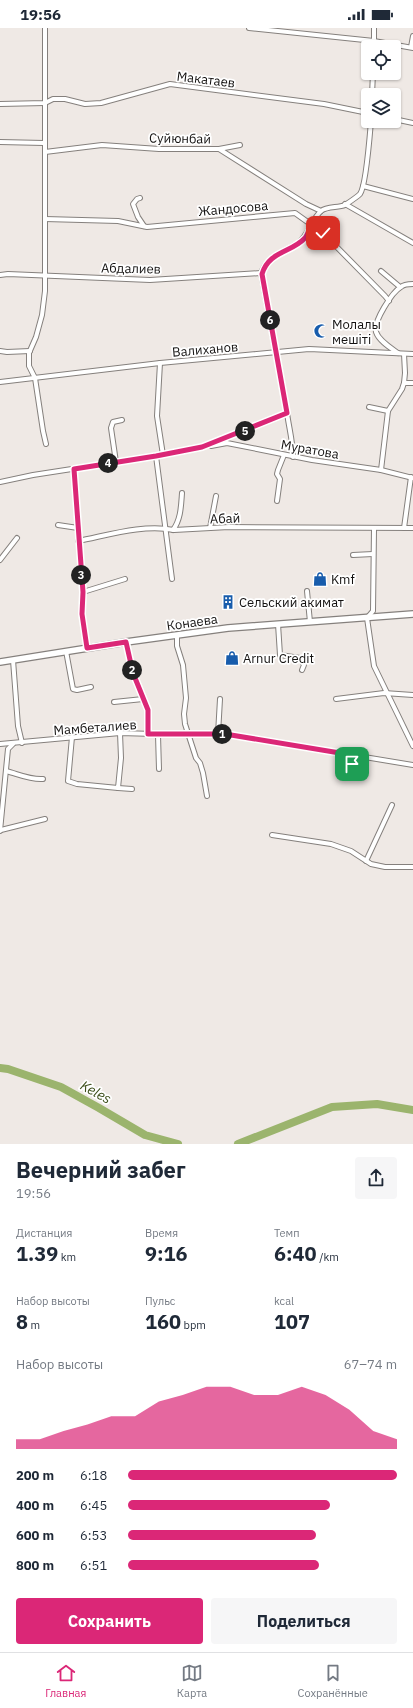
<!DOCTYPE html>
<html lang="ru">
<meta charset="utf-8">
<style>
:root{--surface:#fff;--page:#f6f6f7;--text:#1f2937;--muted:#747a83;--line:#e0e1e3;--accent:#db2777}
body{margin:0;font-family:"IBM Plex Sans",sans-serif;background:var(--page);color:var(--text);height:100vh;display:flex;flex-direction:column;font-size:15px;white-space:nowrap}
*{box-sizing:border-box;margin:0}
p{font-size:13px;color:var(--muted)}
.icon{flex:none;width:22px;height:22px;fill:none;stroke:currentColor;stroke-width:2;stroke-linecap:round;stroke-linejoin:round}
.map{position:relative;height:1116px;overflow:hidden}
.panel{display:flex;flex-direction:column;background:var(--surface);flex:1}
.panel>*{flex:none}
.controls{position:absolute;left:361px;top:12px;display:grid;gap:8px}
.controls a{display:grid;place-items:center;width:40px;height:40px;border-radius:4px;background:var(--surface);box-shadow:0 1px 3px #0004;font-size:20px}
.pin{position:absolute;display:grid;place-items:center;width:34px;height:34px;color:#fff;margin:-17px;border-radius:8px;box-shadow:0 2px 6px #0006}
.km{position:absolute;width:20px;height:20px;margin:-10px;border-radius:50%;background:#222;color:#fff;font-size:11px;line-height:20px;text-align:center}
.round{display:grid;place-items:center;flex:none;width:42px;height:42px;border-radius:4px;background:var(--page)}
.overview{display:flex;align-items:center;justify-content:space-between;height:68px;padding:0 16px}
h1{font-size:22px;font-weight:700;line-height:30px}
.figures{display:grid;grid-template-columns:repeat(3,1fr);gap:6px;height:68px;padding:4px 16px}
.figures div{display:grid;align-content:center}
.figures b{font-size:20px;font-weight:700}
.figures small{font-size:11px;font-weight:400}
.figures p{font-size:11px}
.chart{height:112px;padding:8px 16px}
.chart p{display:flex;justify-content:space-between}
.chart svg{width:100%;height:72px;margin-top:4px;fill:var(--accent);opacity:.7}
.primary-button{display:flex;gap:8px;margin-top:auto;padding:8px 16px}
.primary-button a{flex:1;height:46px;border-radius:4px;background:var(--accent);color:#fff;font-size:16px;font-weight:700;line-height:46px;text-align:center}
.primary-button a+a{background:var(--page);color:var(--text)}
ul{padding:0 16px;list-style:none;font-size:13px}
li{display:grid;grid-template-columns:64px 48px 1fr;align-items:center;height:30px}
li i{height:10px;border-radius:5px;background:var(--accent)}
.status{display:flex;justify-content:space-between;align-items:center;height:28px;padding:0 20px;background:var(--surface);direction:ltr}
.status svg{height:11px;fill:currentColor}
.tabs{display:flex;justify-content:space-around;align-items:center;height:56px;border-top:1px solid var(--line);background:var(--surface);font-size:11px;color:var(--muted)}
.tabs a{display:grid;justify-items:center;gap:2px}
.tabs .selected{color:var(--accent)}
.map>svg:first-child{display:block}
</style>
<div class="status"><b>19:56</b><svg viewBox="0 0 49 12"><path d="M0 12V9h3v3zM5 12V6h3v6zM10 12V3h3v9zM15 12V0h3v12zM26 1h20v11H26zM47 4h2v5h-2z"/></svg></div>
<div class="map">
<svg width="413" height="1116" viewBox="0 0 413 1116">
<rect width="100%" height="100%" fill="#efe9e5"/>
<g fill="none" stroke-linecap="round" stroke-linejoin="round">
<g stroke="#9bb46d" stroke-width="8">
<path d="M0,1040L8,1041L61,1059L99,1080L145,1107L178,1116"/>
<path d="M238,1116L332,1079L377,1076L413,1082"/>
</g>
<defs>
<g id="minor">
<path d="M45,0V263L42,287L36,309L29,325V338L35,350L43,403L46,416"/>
<path d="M249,0L374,13L413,20"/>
<path d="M374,19V0"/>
<path d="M411,19L413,8"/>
<path d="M372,67L373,45"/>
<path d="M0,76L45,75L53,71H65L85,76L101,75L170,56L324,76L368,85"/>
<path d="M394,91L413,95"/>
<path d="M0,114L44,115"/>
<path d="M219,121L240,117"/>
<path d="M45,124L102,117L159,121H219L306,176L321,183"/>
<path d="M363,158L413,171"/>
<path d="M140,170L137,171L133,176L138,189L144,198"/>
<path d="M345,176L413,215"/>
<path d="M45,191L118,193L147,199L295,185L323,205L385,268L389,273"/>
<path d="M381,243L400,259"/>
<path d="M0,247L8,246L150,252L261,245"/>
<path d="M0,323L7,324L30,323"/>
<path d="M398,325C391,320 379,313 376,304C373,294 392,264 401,259C404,256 409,256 413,256"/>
<path d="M160,335L157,388L163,427"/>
<path d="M0,354L160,335L309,321L413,326"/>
<path d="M404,355H413"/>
<path d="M369,379L388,383"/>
<path d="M211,418L227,415L312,432L381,442L413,450"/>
<path d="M156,428L172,551"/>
<path d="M293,429C293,414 289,400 287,385L261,245C267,229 284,224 298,215C309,207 311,192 321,183C327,178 338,180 345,177C348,175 357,169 360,166C366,158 370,105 371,93"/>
<path d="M116,434L111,400L113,394L122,392"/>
<path d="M74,441L83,564L82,586L87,620"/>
<path d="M381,442L388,383L402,361L404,355L405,345L404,326"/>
<path d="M0,454L33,447L156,428L202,419L287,385"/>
<path d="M277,473L280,451L277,446L278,442L284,427"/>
<path d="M58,497L78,500"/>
<path d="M210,500L216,468"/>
<path d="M404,500L411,449"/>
<path d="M374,501L373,583L367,590L374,638L413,718"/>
<path d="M173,502C181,491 181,478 182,465"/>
<path d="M78,513C109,507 143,496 174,502L229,499L413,500"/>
<path d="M353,527L373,526"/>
<path d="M0,532L17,510"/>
<path d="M307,563L310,594"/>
<path d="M83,564L125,551"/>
<path d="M278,596L280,627L300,630L304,637L302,642"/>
<path d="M177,607V618L183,637L186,670L184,686L185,696L196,730L200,735L203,745L207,768"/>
<path d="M126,614L133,645L148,683V706"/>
<path d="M66,623L73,661L77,662L91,659"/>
<path d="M13,632L18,698L22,715"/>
<path d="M336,671L384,665L413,667"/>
<path d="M114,674L143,671"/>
<path d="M218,706L220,671"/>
<path d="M158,707L159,741"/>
<path d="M72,709L68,753L77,756L118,760L121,730L120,705"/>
<path d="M0,716L120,705L189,707L225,706L413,737"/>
<path d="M352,727V750"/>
<path d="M6,743C18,746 30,752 43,751"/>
<path d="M118,760L132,761"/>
<path d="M1,802L45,791"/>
<path d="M0,803L8,721L13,716"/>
<path d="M272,807L331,816L351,823L371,836L385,839H413"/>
<path d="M366,833L392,777"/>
</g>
<path id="secondary" d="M0,634L126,614L228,600L413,586"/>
</defs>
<use href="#minor" stroke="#85807d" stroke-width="6"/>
<use href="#secondary" stroke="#85807d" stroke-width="8"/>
<use href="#minor" stroke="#fff" stroke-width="4"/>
<use href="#secondary" stroke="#fff" stroke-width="5.5"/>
</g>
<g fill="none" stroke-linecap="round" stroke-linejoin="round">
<defs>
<path id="route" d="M323,205L312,196C309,200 308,207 305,210C291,225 269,223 262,246L287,385L202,419L156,428L74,441L83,564L82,586L87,620L126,614L133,645L148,682V706H225L352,727V736"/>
</defs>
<use href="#route" stroke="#fff" stroke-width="8"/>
<use href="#route" stroke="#db2777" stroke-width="5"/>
</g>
<defs>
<symbol id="mosque-bare" viewBox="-9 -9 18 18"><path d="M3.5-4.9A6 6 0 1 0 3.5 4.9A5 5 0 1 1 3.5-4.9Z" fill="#175cac" stroke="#fff" stroke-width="2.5" paint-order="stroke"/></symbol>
<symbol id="shop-bare" viewBox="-9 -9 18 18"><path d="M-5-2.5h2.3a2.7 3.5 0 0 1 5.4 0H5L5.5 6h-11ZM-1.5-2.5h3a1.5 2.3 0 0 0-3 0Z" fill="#175cac" stroke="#fff" stroke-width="2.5" paint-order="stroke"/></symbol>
<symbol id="building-bare" viewBox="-9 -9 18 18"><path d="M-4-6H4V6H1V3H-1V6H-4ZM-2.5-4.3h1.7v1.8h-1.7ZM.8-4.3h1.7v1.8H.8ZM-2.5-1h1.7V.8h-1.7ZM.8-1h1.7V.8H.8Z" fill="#175cac" stroke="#fff" stroke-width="2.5" paint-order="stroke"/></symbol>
</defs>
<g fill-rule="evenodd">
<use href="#mosque-bare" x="311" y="293" width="20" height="20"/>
<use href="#shop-bare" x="310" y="541" width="20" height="20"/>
<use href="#building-bare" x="218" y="564" width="20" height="20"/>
<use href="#shop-bare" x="222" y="620" width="20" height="20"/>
</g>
<g text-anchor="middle" stroke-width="3.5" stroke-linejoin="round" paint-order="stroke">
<g font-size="13" fill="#131110" stroke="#fff">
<text transform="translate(206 51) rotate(7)" y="5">Макатаев</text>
<text transform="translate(180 110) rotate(1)" y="5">Суйюнбай</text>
<text transform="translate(233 180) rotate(-5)" y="5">Жандосова</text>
<text transform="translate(131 240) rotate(1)" y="5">Абдалиев</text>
<text transform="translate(205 321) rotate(-5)" y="5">Валиханов</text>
<text transform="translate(310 421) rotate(10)" y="5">Муратова</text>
<text transform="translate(225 490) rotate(-2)" y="5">Абай</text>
<text transform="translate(192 594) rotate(-8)" y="5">Конаева</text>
<text transform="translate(95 699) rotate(-4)" y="5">Мамбеталиев</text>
</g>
<g font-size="13" fill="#131110" stroke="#fff" text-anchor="start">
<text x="332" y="301">Молалы<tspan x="332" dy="15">мешіті</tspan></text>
<text x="331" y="556">Kmf</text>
<text x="239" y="579">Сельский акимат</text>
<text x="243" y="635">Arnur Credit</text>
</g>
<g font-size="14" font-style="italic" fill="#3d4e1a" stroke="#fff">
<text transform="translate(96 1064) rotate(29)" y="5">Keles</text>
</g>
</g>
</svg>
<div class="controls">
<a><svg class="icon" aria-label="locate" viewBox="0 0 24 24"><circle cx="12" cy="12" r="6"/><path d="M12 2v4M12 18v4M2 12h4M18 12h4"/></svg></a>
<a><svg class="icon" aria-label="layers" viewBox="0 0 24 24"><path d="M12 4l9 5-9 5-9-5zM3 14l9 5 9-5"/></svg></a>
</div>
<div class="pin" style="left:352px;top:736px;background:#1e9e55"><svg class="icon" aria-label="arrive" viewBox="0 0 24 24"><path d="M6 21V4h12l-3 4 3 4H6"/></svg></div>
<div class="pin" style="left:323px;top:205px;background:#d93025"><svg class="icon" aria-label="check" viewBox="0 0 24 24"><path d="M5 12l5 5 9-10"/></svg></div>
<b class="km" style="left:222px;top:706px">1</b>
<b class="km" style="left:132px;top:642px">2</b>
<b class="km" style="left:81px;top:547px">3</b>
<b class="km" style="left:108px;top:435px">4</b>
<b class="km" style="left:245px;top:403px">5</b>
<b class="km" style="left:270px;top:292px">6</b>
</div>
<section class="panel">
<div class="overview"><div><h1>Вечерний забег</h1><p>19:56</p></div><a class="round"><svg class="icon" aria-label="share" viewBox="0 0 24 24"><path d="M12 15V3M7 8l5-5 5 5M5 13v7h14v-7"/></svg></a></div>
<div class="figures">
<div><p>Дистанция</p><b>1.39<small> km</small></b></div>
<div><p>Время</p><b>9:16</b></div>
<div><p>Темп</p><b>6:40<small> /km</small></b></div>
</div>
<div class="figures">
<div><p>Набор высоты</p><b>8<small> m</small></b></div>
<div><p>Пульс</p><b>160<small> bpm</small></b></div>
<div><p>kcal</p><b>107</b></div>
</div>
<div class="chart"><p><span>Набор высоты</span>67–74 m</p>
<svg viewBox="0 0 160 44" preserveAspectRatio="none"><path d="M0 44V38L10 38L20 33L30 29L40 24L50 24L60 15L70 11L80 6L90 6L100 11L110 11L120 6L130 11L140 20L150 33L160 38V44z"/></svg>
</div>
<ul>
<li><b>200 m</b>6:18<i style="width:100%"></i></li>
<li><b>400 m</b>6:45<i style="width:75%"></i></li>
<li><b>600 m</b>6:53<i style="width:70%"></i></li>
<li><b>800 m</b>6:51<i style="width:71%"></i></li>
</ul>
<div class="primary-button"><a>Сохранить</a><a>Поделиться</a></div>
</section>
<nav class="tabs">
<a class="selected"><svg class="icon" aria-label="home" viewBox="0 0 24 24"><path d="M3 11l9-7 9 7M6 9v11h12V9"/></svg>Главная</a>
<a><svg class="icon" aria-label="map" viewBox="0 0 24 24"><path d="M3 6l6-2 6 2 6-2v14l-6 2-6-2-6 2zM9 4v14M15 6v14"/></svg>Карта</a>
<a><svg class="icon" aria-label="saved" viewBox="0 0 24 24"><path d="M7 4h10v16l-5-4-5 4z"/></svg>Сохранённые</a>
</nav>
